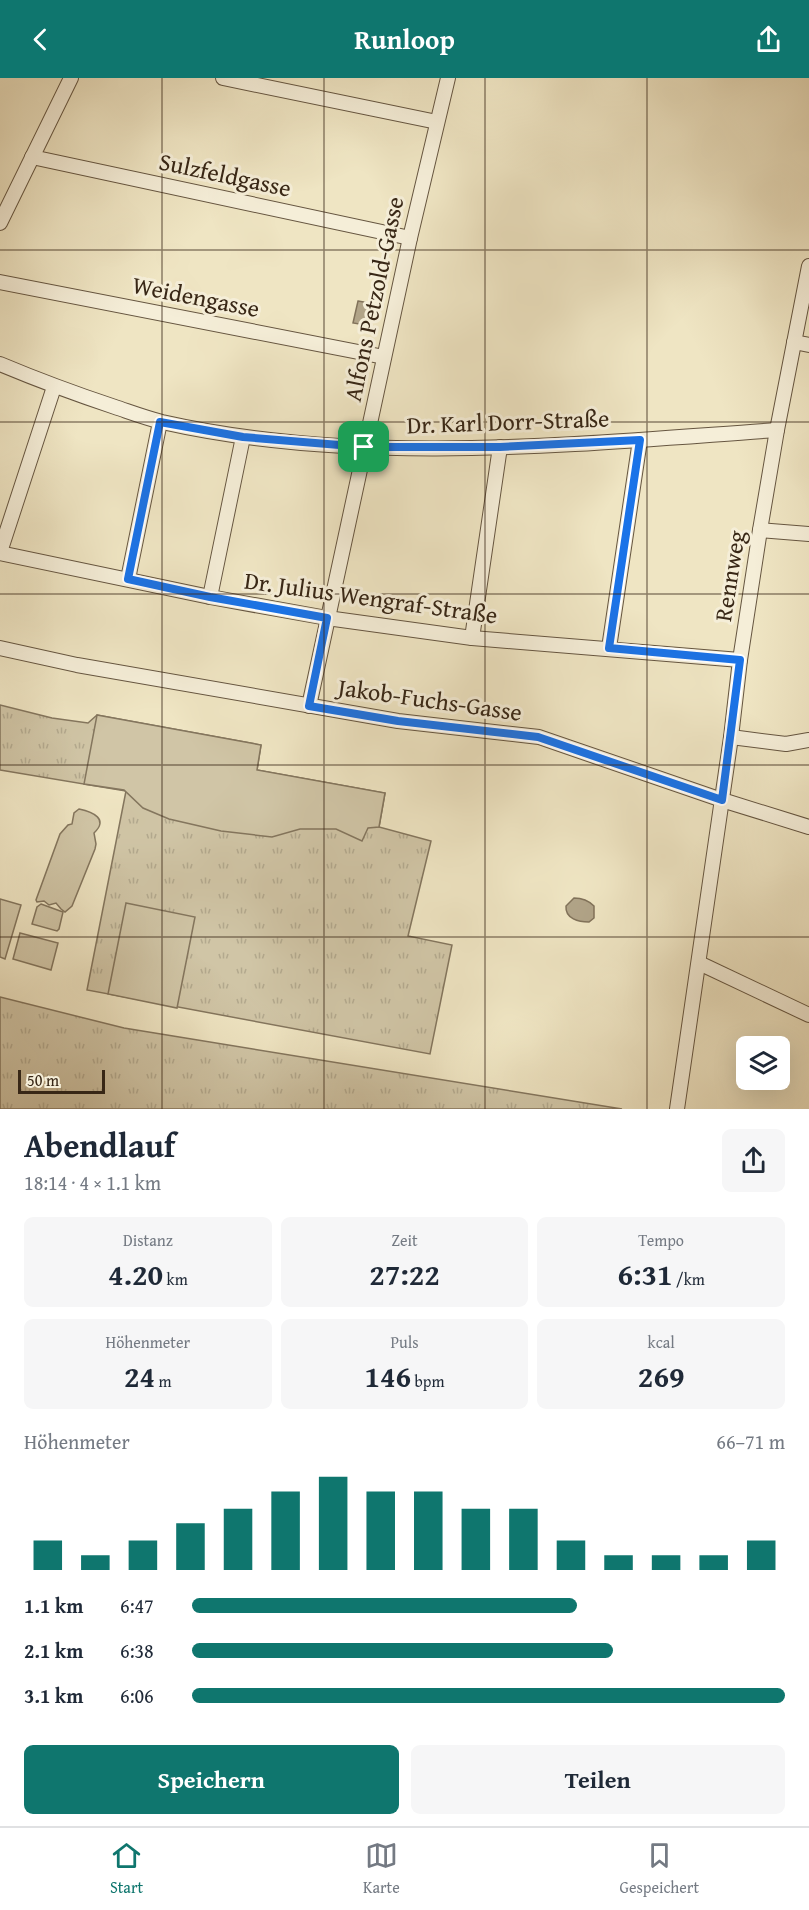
<!DOCTYPE html>
<html lang="de">
<meta charset="utf-8">
<style>
:root{--surface:#fff;--page:#f6f6f7;--text:#1f2937;--muted:#747a83;--line:#e0e1e3;--accent:#0f766e}
body{margin:0;font-family:"Gentium Book Plus",serif;background:var(--page);color:var(--text);height:100vh;display:flex;flex-direction:column;font-size:22px;white-space:nowrap}
*{box-sizing:border-box;margin:0}
p{font-size:20px;color:var(--muted)}
.icon{flex:none;width:33px;height:33px;fill:none;stroke:currentColor;stroke-width:2;stroke-linecap:round;stroke-linejoin:round}
.map{position:relative;height:1031px;overflow:hidden}
.panel{display:flex;flex-direction:column;background:var(--surface);flex:1}
.panel>*{flex:none}
.tools{position:absolute;left:736px;top:958px;display:grid;gap:12px}
.tools a{display:grid;place-items:center;width:54px;height:54px;border-radius:9px;background:var(--surface);box-shadow:0 6px 24px #0002;font-size:30px}
.scale{position:absolute;left:18px;bottom:15px;width:87px;box-sizing:border-box;padding-left:6px;border:3px solid #382716;border-top:0;font-size:16px;line-height:21px;white-space:nowrap;color:#382716;-webkit-text-stroke:4px #f5eed8;paint-order:stroke}
.pin{position:absolute;display:grid;place-items:center;width:51px;height:51px;color:#fff;margin:-26px;border-radius:12px;box-shadow:0 3px 9px #0006}
.round{display:grid;place-items:center;flex:none;width:63px;height:63px;border-radius:9px;background:var(--page)}
.summary{display:flex;align-items:center;justify-content:space-between;height:102px;padding:0 24px}
h1{font-size:33px;font-weight:600;line-height:45px}
.metrics{display:grid;grid-template-columns:repeat(3,1fr);gap:9px;height:102px;padding:6px 24px}
.metrics div{display:grid;align-content:center;border-radius:9px;background:var(--page);text-align:center}
.metrics b{font-size:30px;font-weight:600}
.metrics small{font-size:16px;font-weight:400}
.metrics p{font-size:16px}
.chart{height:168px;padding:12px 24px}
.chart p{display:flex;justify-content:space-between}
.chart svg{width:100%;height:108px;margin-top:6px;stroke:var(--accent);stroke-width:6}
.primary-button{display:flex;gap:12px;margin-top:auto;padding:12px 24px}
.primary-button a{flex:1;height:69px;border-radius:9px;background:var(--accent);color:#fff;font-size:24px;font-weight:600;line-height:69px;text-align:center}
.primary-button a+a{background:var(--page);color:var(--text)}
ul{padding:0 24px;list-style:none;font-size:20px}
li{display:grid;grid-template-columns:96px 72px 1fr;align-items:center;height:45px}
li i{height:15px;border-radius:8px;background:var(--accent)}
header{display:flex;justify-content:space-between;align-items:center;height:78px;padding:0 24px;background:var(--accent);color:#fff;font-size:27px;font-weight:600}
.dock{display:flex;justify-content:space-around;align-items:center;height:84px;border-top:2px solid var(--line);background:var(--surface);font-size:16px;color:var(--muted)}
.dock a{display:grid;justify-items:center;gap:3px}
.dock .active{color:var(--accent)}
.map>svg:first-child{display:block}
</style>
<header><svg class="icon" aria-label="back" viewBox="0 0 24 24"><path d="M15 5l-7 7 7 7"/></svg>Runloop<svg class="icon" aria-label="share" viewBox="0 0 24 24"><path d="M12 15V3M7 8l5-5 5 5M5 13v7h14v-7"/></svg></header>
<div class="map">
<svg width="809" height="1031" viewBox="0 0 809 1031">
<defs>
<pattern id="grass-tufts" width="24" height="20" patternUnits="userSpaceOnUse" patternTransform="scale(1.5)"><rect width="24" height="20" fill="#d0c5a6"/><path d="M3 7l-1-3M5 7V3M7 7l1-3M15 17l-1-3M17 17v-4M19 17l1-3" fill="none" stroke="#b3a98e"/></pattern>
</defs>
<rect width="100%" height="100%" fill="#efe5c3"/>
<filter id="stains"><feTurbulence type="fractalNoise" baseFrequency=".00333" numOctaves="4"/><feColorMatrix values="0 0 0 0 .2 0 0 0 0 .09 0 0 0 0 .02 0 0 0 .5 -.17"/></filter>
<radialGradient id="worn" r=".72"><stop offset=".6" stop-color="#630" stop-opacity="0"/><stop offset="1" stop-color="#630" stop-opacity=".3"/></radialGradient>
<g fill="url(#grass-tufts)" stroke="#84765e" stroke-width="1.5">
<path d="M0,627L52,640L88,645L97,637L261,667L257,692L385,715L379,749L431,763L408,858L452,867L430,976L87,912L126,713L0,692Z"/>
<path d="M0,919L124,950L622,1031H0Z"/>
</g>
<g fill="#d0c5a6" stroke="#84765e" stroke-width="1.5">
<path d="M97,637L261,667L257,692L385,715L379,749L368,750L362,763L336,751H300L272,759L221,753L169,741L143,730L124,712L84,706Z"/>
<path d="M79,731C93,734 109,741 94,755L96,766L95,771L72,828L65,834L61,831L56,825L49,827L44,823L37,824L36,822L60,756L68,747L72,746L74,735Z"/>
<path d="M0,821L21,827L5,881L0,879Z"/>
<path d="M126,825L195,839L177,930L108,916Z"/>
<path d="M41,826L63,834L59,851L57,853L32,846L37,829Z"/>
<path d="M20,855L58,865L51,892L13,881Z"/>
</g>
<g fill="#b1a488" stroke="#81725a" stroke-width="1.5">
<path d="M358,223L370,225L365,247L353,245Z"/>
<path d="M574,820C582,820 588,822 594,828V840L589,844C579,844 565,841 566,828Z"/>
</g>
<g fill="none" stroke-linecap="round" stroke-linejoin="round">
<defs>
<g id="minor">
<path d="M223,0L437,44"/>
<path d="M32,79L410,160"/>
<path d="M0,145L71,0"/>
<path d="M0,204L384,279"/>
<path d="M794,264L809,267"/>
<path d="M0,286C38,302 76,316 115,329C130,334 146,340 162,344C361,389 576,366 777,352"/>
<path d="M760,452L809,456"/>
<path d="M0,474L54,309"/>
<path d="M0,475L210,519L327,540L472,560L740,582"/>
<path d="M128,501L160,344"/>
<path d="M210,519L243,359"/>
<path d="M472,560L500,369"/>
<path d="M0,570L77,587L398,643L539,659L722,722L809,749"/>
<path d="M609,570L640,362"/>
<path d="M309,628L410,160L448,0"/>
<path d="M731,659L786,666L809,662"/>
<path d="M699,885L809,937"/>
<path d="M677,1031L731,659L740,582L760,452L777,352L809,188"/>
</g>
</defs>
<use href="#minor" stroke="#665641" stroke-width="16"/>
<use href="#minor" stroke="#f5eed8" stroke-width="14"/>
</g>
<g fill="none" stroke-linecap="round" stroke-linejoin="round">
<defs>
<path id="route" d="M160,344L243,359L364,369H500L640,362L609,570L740,582L722,722L538,659L398,643L309,628L327,540L210,519L128,501Z"/>
</defs>
<use href="#route" stroke="#fff" stroke-width="12"/>
<use href="#route" stroke="#1a73e8" stroke-width="8"/>
</g>
<path fill="none" stroke="#382716" stroke-width="1.5" stroke-opacity="0.55" d="M162,0V1031M324,0V1031M485,0V1031M647,0V1031M0,172H809M0,344H809M0,516H809M0,687H809M0,859H809"/>
<g text-anchor="middle" stroke-width="6" stroke-linejoin="round" paint-order="stroke">
<g font-size="24" fill="#382716" stroke="#f5eed8">
<text transform="translate(225 97) rotate(12)" y="8">Sulzfeldgasse</text>
<text transform="translate(196 219) rotate(11)" y="8">Weidengasse</text>
<text transform="translate(374 221) rotate(-78)" y="8">Alfons Petzold-Gasse</text>
<text transform="translate(508 344) rotate(-2)" y="8">Dr. Karl Dorr-Straße</text>
<text transform="translate(730 498) rotate(-81)" y="8">Rennweg</text>
<text transform="translate(371 520) rotate(8)" y="8">Dr. Julius Wengraf-Straße</text>
<text transform="translate(430 622) rotate(8)" y="8">Jakob-Fuchs-Gasse</text>
</g>
</g>
<rect width="100%" height="100%" filter="url(#stains)"/>
<rect width="100%" height="100%" fill="url(#worn)"/>
</svg>
<div class="tools">
<a><svg class="icon" aria-label="layers" viewBox="0 0 24 24"><path d="M12 4l9 5-9 5-9-5zM3 14l9 5 9-5"/></svg></a>
</div>
<div class="scale">50 m</div>
<div class="pin" style="left:364px;top:369px;background:#1e9e55"><svg class="icon" aria-label="arrive" viewBox="0 0 24 24"><path d="M6 21V4h12l-3 4 3 4H6"/></svg></div>
</div>
<section class="panel">
<div class="summary"><div><h1>Abendlauf</h1><p>18:14 · 4 × 1.1 km</p></div><a class="round"><svg class="icon" aria-label="share" viewBox="0 0 24 24"><path d="M12 15V3M7 8l5-5 5 5M5 13v7h14v-7"/></svg></a></div>
<div class="metrics">
<div><p>Distanz</p><b>4.20<small> km</small></b></div>
<div><p>Zeit</p><b>27:22</b></div>
<div><p>Tempo</p><b>6:31<small> /km</small></b></div>
</div>
<div class="metrics">
<div><p>Höhenmeter</p><b>24<small> m</small></b></div>
<div><p>Puls</p><b>146<small> bpm</small></b></div>
<div><p>kcal</p><b>269</b></div>
</div>
<div class="chart"><p><span>Höhenmeter</span>66–71 m</p>
<svg viewBox="0 0 160 44" preserveAspectRatio="none"><path d="M5 44V32M15 44V38M25 44V32M35 44V25M45 44V19M55 44V12M65 44V6M75 44V12M85 44V12M95 44V19M105 44V19M115 44V32M125 44V38M135 44V38M145 44V38M155 44V32"/></svg>
</div>
<ul>
<li><b>1.1 km</b>6:47<i style="width:65%"></i></li>
<li><b>2.1 km</b>6:38<i style="width:71%"></i></li>
<li><b>3.1 km</b>6:06<i style="width:100%"></i></li>
</ul>
<div class="primary-button"><a>Speichern</a><a>Teilen</a></div>
</section>
<nav class="dock">
<a class="active"><svg class="icon" aria-label="home" viewBox="0 0 24 24"><path d="M3 11l9-7 9 7M6 9v11h12V9"/></svg>Start</a>
<a><svg class="icon" aria-label="map" viewBox="0 0 24 24"><path d="M3 6l6-2 6 2 6-2v14l-6 2-6-2-6 2zM9 4v14M15 6v14"/></svg>Karte</a>
<a><svg class="icon" aria-label="saved" viewBox="0 0 24 24"><path d="M7 4h10v16l-5-4-5 4z"/></svg>Gespeichert</a>
</nav>
